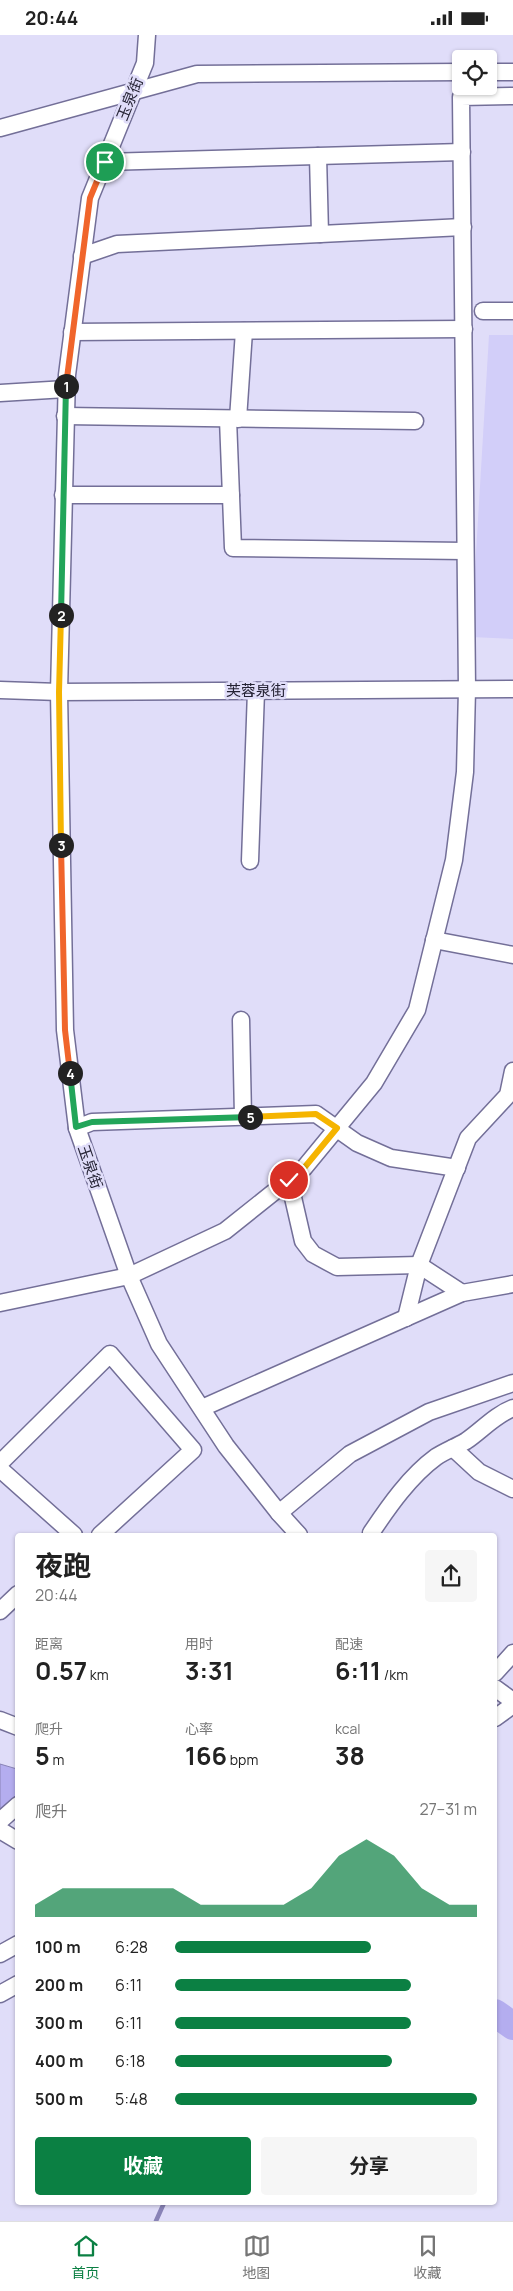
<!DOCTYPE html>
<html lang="zh">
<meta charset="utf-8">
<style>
:root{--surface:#fff;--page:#f6f6f6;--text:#222;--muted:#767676;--line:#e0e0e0;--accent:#0b8043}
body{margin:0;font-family:Manrope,"Noto Sans SC",sans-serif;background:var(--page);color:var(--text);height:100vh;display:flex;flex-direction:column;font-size:19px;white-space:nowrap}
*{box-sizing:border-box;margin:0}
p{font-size:16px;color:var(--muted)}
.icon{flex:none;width:28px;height:28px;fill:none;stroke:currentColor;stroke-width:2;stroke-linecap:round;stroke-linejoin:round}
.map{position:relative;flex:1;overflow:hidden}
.sheet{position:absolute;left:15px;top:1498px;width:482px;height:672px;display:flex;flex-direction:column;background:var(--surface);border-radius:5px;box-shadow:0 1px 4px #0004}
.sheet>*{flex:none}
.fabs{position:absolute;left:452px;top:15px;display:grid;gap:10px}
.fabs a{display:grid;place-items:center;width:45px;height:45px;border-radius:5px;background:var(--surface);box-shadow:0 1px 4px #0004;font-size:25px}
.pin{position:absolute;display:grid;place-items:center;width:42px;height:42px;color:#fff;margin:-21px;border:2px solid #fff;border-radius:50%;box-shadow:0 1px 5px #0007}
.km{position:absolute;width:25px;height:25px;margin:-12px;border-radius:50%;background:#222;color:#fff;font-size:14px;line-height:25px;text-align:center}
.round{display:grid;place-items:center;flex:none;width:52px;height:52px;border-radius:5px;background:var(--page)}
.overview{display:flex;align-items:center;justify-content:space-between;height:85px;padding:0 20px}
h1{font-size:28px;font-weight:700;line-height:38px}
.figures{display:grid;grid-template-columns:repeat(3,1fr);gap:8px;height:85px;padding:5px 20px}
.figures div{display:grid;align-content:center}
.figures b{font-size:25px;font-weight:700}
.figures small{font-size:14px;font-weight:400}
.figures p{font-size:14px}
.chart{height:140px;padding:10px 20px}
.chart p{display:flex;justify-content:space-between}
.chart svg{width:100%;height:90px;margin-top:5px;fill:var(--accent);opacity:.7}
.action{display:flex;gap:10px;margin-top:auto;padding:10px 20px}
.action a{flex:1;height:58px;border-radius:5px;background:var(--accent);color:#fff;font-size:20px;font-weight:700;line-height:58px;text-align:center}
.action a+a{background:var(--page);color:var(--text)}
ul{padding:0 20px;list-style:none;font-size:16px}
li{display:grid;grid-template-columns:80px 60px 1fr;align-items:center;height:38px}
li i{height:12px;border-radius:6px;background:var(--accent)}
.status{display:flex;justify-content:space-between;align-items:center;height:35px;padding:0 25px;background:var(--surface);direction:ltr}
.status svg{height:14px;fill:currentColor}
.dock{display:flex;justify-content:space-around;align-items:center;height:70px;border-top:1px solid var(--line);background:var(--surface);font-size:14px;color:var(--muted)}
.dock a{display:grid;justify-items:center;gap:2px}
.dock .on{color:var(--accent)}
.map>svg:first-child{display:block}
</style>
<div class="status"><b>20:44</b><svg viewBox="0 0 49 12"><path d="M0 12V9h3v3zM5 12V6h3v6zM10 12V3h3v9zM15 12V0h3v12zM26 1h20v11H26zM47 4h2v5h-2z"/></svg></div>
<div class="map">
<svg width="513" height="2186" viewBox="0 0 513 2186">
<rect width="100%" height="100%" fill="#e0ddf9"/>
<path fill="#d2cef9" d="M489,300H513V604L471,602Z"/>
<path fill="#b4adef" stroke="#8983b7" d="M0,1729L17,1734V1783L0,1778Z"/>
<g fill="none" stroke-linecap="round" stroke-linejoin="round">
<path stroke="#8983b7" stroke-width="4.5" d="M156,2186L164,2168"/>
<path stroke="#b4adef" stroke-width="28" d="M495,1978L513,1991"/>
<defs>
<g id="minor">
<path d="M147,0L145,28L90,163L67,340L59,657L65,995L77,1093L129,1241L159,1309L226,1411L279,1478L299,1500"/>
<path d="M489,37H513"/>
<path d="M0,93L197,39L461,37"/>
<path d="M318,121L320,199"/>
<path d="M105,127L462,117"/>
<path d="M82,221L117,209L463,192"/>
<path d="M483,276H513"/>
<path d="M72,297L464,294"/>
<path d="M0,358L66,354"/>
<path d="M65,381L415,386"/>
<path d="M228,384L233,513L465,516"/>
<path d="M238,384L244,296"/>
<path d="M63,460H231"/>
<path d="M0,655L59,657L513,654"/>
<path d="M250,826L256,656"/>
<path d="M434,905L513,920"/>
<path d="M241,985L243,1082"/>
<path d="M77,1093L92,1087L316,1079L357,1108L391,1123L457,1133"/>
<path d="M289,1145L303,1206L313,1219L337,1232L419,1230L462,1258"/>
<path d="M0,1268L129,1241L225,1196L304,1133L374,1048L417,975L454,825L465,737L467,654L461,62L513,61"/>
<path d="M406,1283L419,1230L468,1103L508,1060L513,1036"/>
<path d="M202,1373L462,1258L513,1249"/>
<path d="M453,1413L479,1437L513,1454"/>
<path d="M0,1428L110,1319L193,1415L100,1500"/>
<path d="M0,1434L74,1500"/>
<path d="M279,1478L350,1419L429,1377L513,1348"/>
<path d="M371,1498C389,1471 410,1441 436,1422C445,1416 456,1412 466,1406C482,1395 495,1380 513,1373"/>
<path d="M0,1576L18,1559"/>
<path d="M495,1638L513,1618"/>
<path d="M495,1653L513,1666"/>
<path d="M495,1683L513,1670"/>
<path d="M0,1685L18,1692"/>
<path d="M0,1786L18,1770"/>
<path d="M0,1795L18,1806"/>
<path d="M0,1919L18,1909"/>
<path d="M0,1959L18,1949"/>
</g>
</defs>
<use href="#minor" stroke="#736f98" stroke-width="19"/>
<use href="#minor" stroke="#fff" stroke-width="16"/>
</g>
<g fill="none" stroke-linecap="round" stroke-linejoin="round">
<defs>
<path id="split-1" d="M66,351L90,163L105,127"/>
<path id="split-2" d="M61,580L66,351"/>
<path id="split-3" d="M61,580L59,657L61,810"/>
<path id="split-4" d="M61,810L65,995L70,1038"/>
<path id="split-5" d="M70,1038L76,1092L92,1087L250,1082"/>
<path id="split-6" d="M250,1082L316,1079L337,1093L304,1133L289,1145"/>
</defs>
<use href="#split-1" stroke="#fff" stroke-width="10"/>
<use href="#split-2" stroke="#fff" stroke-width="10"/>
<use href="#split-3" stroke="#fff" stroke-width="10"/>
<use href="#split-4" stroke="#fff" stroke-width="10"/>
<use href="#split-5" stroke="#fff" stroke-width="10"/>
<use href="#split-6" stroke="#fff" stroke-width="10"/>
<use href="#split-1" stroke="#f0652b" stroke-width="6"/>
<use href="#split-2" stroke="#22a559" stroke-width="6"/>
<use href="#split-3" stroke="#f5b400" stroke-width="6"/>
<use href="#split-4" stroke="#f0652b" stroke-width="6"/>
<use href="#split-5" stroke="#22a559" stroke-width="6"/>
<use href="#split-6" stroke="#f5b400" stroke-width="6"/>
</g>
<g text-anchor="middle" stroke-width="5" stroke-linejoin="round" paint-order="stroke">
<g font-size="15" fill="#242233" stroke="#e0ddf9">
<text transform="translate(130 64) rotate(-68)" y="5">玉泉街</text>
<text x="256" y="661">芙蓉泉街</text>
<text transform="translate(90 1132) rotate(71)" y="5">玉泉街</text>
</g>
</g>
</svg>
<div class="fabs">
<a><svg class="icon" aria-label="locate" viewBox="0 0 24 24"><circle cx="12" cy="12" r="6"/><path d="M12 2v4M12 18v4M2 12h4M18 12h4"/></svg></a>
</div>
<div class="pin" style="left:105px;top:127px;background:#1e9e55"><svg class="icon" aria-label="arrive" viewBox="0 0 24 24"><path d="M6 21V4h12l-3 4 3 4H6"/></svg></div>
<div class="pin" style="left:289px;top:1145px;background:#d93025"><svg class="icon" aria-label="check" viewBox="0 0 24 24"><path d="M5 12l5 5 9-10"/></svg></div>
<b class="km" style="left:66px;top:351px">1</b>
<b class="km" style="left:61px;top:580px">2</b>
<b class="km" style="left:61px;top:810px">3</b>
<b class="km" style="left:70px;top:1038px">4</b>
<b class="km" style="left:250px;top:1082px">5</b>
<section class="sheet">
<div class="overview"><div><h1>夜跑</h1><p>20:44</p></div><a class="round"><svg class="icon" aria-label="share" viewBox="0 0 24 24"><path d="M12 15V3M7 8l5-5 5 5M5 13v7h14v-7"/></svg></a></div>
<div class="figures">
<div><p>距离</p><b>0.57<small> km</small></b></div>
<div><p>用时</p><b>3:31</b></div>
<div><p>配速</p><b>6:11<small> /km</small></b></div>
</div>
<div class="figures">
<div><p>爬升</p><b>5<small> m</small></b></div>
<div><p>心率</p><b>166<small> bpm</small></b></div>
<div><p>kcal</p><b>38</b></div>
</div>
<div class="chart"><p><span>爬升</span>27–31 m</p>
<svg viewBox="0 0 160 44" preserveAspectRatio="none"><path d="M0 44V38L10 30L20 30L30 30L40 30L50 30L60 38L70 38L80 38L90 38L100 30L110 14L120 6L130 14L140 30L150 38L160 38V44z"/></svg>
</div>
<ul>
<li><b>100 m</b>6:28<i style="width:65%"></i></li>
<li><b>200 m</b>6:11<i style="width:78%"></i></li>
<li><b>300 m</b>6:11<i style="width:78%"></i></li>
<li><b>400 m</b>6:18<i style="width:72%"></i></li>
<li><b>500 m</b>5:48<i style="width:100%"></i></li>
</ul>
<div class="action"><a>收藏</a><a>分享</a></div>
</section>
</div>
<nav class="dock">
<a class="on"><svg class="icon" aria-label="home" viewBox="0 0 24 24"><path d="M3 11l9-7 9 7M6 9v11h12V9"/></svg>首页</a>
<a><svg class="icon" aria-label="map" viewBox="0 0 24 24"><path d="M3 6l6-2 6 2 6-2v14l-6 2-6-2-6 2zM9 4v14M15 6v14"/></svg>地图</a>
<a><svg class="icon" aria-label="saved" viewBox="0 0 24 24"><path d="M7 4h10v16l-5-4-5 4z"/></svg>收藏</a>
</nav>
